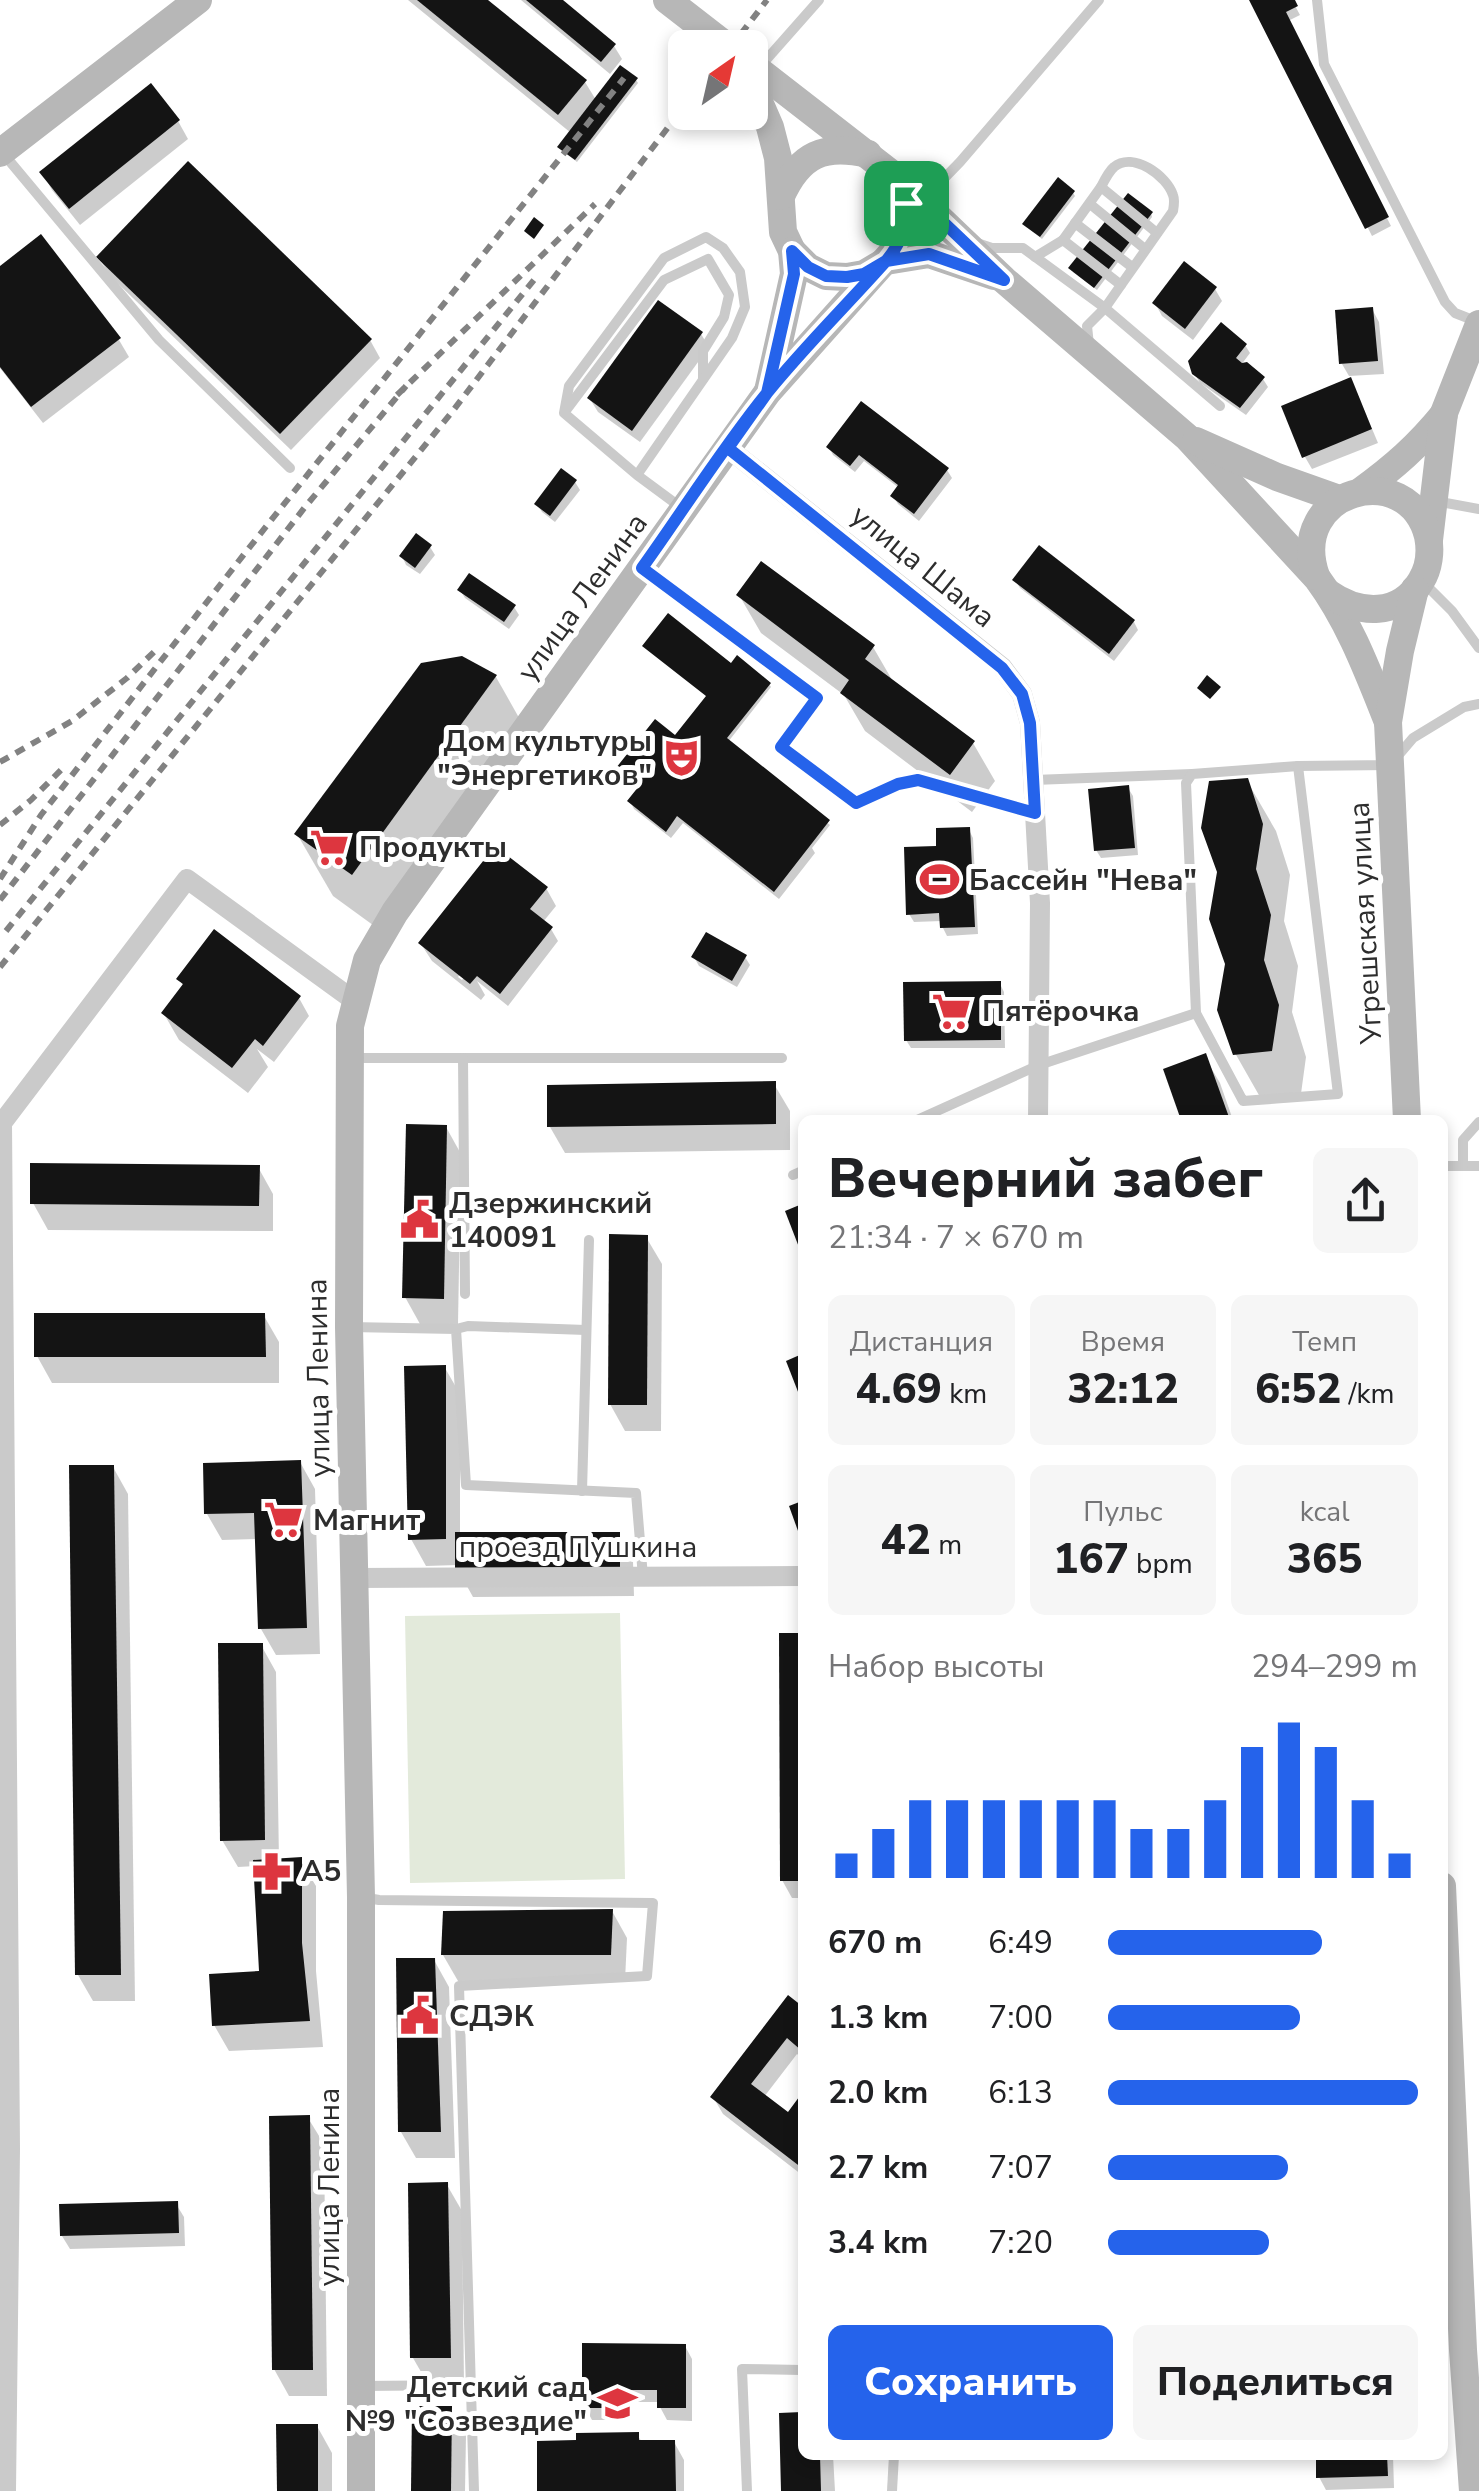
<!DOCTYPE html>
<html lang="ru">
<meta charset="utf-8">
<style>
:root{--surface:#fff;--page:#f6f6f6;--text:#202124;--muted:#757577;--accent:#2563eb}
body{margin:0;font-family:"Nunito Sans",sans-serif;background:var(--page);color:var(--text);height:100vh;display:flex;flex-direction:column;font-size:38px;white-space:nowrap}
*{box-sizing:border-box;margin:0}
p{font-size:32px;color:var(--muted)}
.icon{flex:none;width:55px;height:55px;fill:none;stroke:currentColor;stroke-width:2;stroke-linecap:round;stroke-linejoin:round}
.map{position:relative;flex:1;overflow:hidden}
.panel{position:absolute;left:798px;top:1115px;width:650px;height:1345px;display:flex;flex-direction:column;background:var(--surface);border-radius:15px;box-shadow:0 5px 15px #0003}
.panel>*{flex:none}
.needle{width:65px;rotate:34deg}
.controls{position:absolute;left:668px;top:30px;display:grid;gap:20px}
.controls a{display:grid;place-items:center;width:100px;height:100px;border-radius:15px;background:var(--surface);box-shadow:0 5px 15px #0003;font-size:50px}
.pin{position:absolute;display:grid;place-items:center;width:85px;height:85px;color:#fff;margin:-42px;border-radius:20px;box-shadow:0 5px 15px #0006}
.round{display:grid;place-items:center;flex:none;width:105px;height:105px;border-radius:15px;background:var(--page)}
.head{display:flex;align-items:center;justify-content:space-between;height:170px;padding:0 30px}
h1{font-size:55px;font-weight:800;line-height:75px}
.figures{display:grid;grid-template-columns:repeat(3,1fr);gap:15px;height:170px;padding:10px 30px}
.figures div{display:grid;align-content:center;border-radius:15px;background:var(--page);text-align:center}
.figures b{font-size:42px;font-weight:800}
.figures small{font-size:28px;font-weight:400}
.figures p{font-size:28px}
.chart{height:280px;padding:20px 30px}
.chart p{display:flex;justify-content:space-between}
.chart svg{width:100%;height:180px;margin-top:10px;stroke:var(--accent);stroke-width:6}
.primary-button{display:flex;gap:20px;margin-top:auto;padding:20px 30px}
.primary-button a{flex:1;height:115px;border-radius:15px;background:var(--accent);color:#fff;font-size:40px;font-weight:800;line-height:115px;text-align:center}
.primary-button a+a{background:var(--page);color:var(--text)}
ul{padding:0 30px;list-style:none;font-size:32px}
li{display:grid;grid-template-columns:160px 120px 1fr;align-items:center;height:75px}
li i{height:25px;border-radius:12px;background:var(--accent)}
.map>svg:first-child{display:block}
</style>
<div class="map">
<svg width="1479" height="2491" viewBox="0 0 1479 2491">
<rect width="100%" height="100%" fill="#fff"/>
<path fill="#e3eadb" d="M620,1613L625,1879L410,1883L405,1616Z"/>
<g fill="#0003" fill-rule="evenodd">
<path d="M408,0H484L585,82L596,100L636,80L638,83L577,162L562,150L571,133Z"/>
<path d="M521,0H559L614,46L622,59L610,74Z"/>
<path d="M1252,0H1292L1300,15L1288,21L1391,226L1372,236Z"/>
<path d="M178,121L188,139L80,225L52,190L42,172Z"/>
<path d="M1073,193L1075,196L1042,239L1027,227Z"/>
<path d="M1151,213L1152,217L1097,290L1073,272Z"/>
<path d="M41,238L119,340L129,357L43,423L0,368V269Z"/>
<path d="M99,257L370,340L380,358L291,450L109,275Z"/>
<path d="M1215,289L1222,301L1193,340L1162,316L1155,303Z"/>
<path d="M1372,309L1379,322L1384,374L1349,376L1342,364Z"/>
<path d="M701,334L709,347L640,442L598,412L590,399Z"/>
<path d="M1245,345L1250,353L1241,365L1263,379L1268,387L1246,415L1200,383L1194,373Z"/>
<path d="M1357,393L1378,443L1312,469L1305,457Z"/>
<path d="M829,447L947,470L952,478L919,521L898,504L893,496L899,488L864,461L855,472L833,455Z"/>
<path d="M575,482L580,490L555,522L542,512L537,504Z"/>
<path d="M430,547L435,555L420,574L406,565L402,556Z"/>
<path d="M1015,580L1134,622L1138,630L1114,661L1020,588Z"/>
<path d="M460,590L514,607L519,615L509,629L465,598Z"/>
<path d="M739,595L873,647L895,685L973,743L995,781L972,812L865,731L844,695L761,633Z"/>
<path d="M462,659L496,677L531,739L388,936L333,896L297,834Z"/>
<path d="M731,667L769,684L771,687L728,742L830,825L812,848L815,853L779,899L683,823L671,838L634,809L630,801L640,788L624,776L619,768L676,739Z"/>
<path d="M1247,781L1276,831L1290,875L1284,921L1298,966L1292,1012L1306,1057L1300,1101L1264,1104L1235,1053Z"/>
<path d="M1128,788L1133,796L1138,855L1101,858L1096,850Z"/>
<path d="M969,830L973,838L978,934L947,936L943,928L942,921L914,922L909,914L939,848Z"/>
<path d="M546,888L556,906L543,922L551,929L558,941L508,1006L477,981L485,995L481,1000L432,961L421,944ZM481,947L485,950L462,980L458,977Z"/>
<path d="M694,957H745L750,965L737,987L699,966Z"/>
<path d="M179,979L299,998L309,1016L274,1062L257,1049L268,1067L248,1093L179,1040L164,1014L184,987Z"/>
<path d="M1000,984L1004,992L1005,1048H911L906,1040Z"/>
<path d="M1204,1056L1220,1083L1233,1120H1184Z"/>
<path d="M774,1084L790,1111V1150L565,1153L550,1127Z"/>
<path d="M446,1127L461,1154L458,1324H420L405,1297Z"/>
<path d="M258,1167L273,1194V1231L48,1230L33,1203Z"/>
<path d="M646,1237L662,1264L661,1431H625L610,1404Z"/>
<path d="M264,1316L279,1342V1383H52L37,1356Z"/>
<path d="M445,1368L460,1394V1535H618L633,1561L634,1596L473,1597L458,1570V1565L426,1566L411,1539Z"/>
<path d="M300,1462L315,1489L320,1654L276,1655L261,1629L258,1539L222,1540L207,1514Z"/>
<path d="M113,1467L128,1494L135,2001H93L78,1975Z"/>
<path d="M781,1635H802V1898H792L782,1880Z"/>
<path d="M261,1645L276,1672L279,1861L300,1860L316,1886V1971L323,2047L229,2051L214,2025L262,1974L256,1866L238,1867L222,1840Z"/>
<path d="M612,1911L627,1938L625,1981H458L443,1955Z"/>
<path d="M434,1960L449,1987L455,2158H416L401,2132Z"/>
<path d="M789,1998L802,2009V2058L797,2054L764,2097L788,2116L802,2097V2175L723,2114L713,2097Z"/>
<path d="M308,2118L324,2144L327,2396H289L274,2369Z"/>
<path d="M447,2185L462,2211L464,2384H428L413,2358Z"/>
<path d="M176,2204L184,2217L185,2246L70,2249L62,2236Z"/>
<path d="M585,2345L685,2346L692,2359V2421L667,2420L660,2407V2402H615V2420H592L585,2407Z"/>
<path d="M450,2409L466,2435L465,2491H414Z"/>
<path d="M782,2415H802V2455H833L835,2491H784Z"/>
<path d="M317,2426L332,2453V2491H279Z"/>
<path d="M637,2435L642,2442H674L684,2460V2491H540L579,2443Z"/>
<path d="M965,2455H1271V2459L967,2458Z"/>
<path d="M1318,2455H1393L1394,2488L1326,2490L1319,2477Z"/>
</g>
<g fill="#141414">
<path d="M417,0H488L587,80L558,115Z"/>
<path d="M526,0H563L616,44L601,62Z"/>
<path d="M1249,0H1295L1298,6L1286,12L1389,217L1365,229Z"/>
<path d="M620,65L638,78L575,160L557,147Z"/>
<path d="M151,83L180,120L69,209L39,172Z"/>
<path d="M188,161L372,339L280,434L96,257Z"/>
<path d="M1058,177L1075,191L1040,237L1022,224Z"/>
<path d="M1128,193L1153,212L1094,288L1068,268Z"/>
<path d="M534,217L544,225L534,239L524,231Z"/>
<path d="M41,234L121,338L31,407L0,367V266Z"/>
<path d="M1184,261L1217,287L1185,329L1152,303Z"/>
<path d="M658,300L703,332L632,431L587,398Z"/>
<path d="M1373,307L1378,361L1339,364L1335,310Z"/>
<path d="M1221,322L1247,344L1236,358L1242,363L1247,362L1265,377L1240,408L1192,374L1188,361Z"/>
<path d="M1351,377L1372,429L1302,458L1281,406Z"/>
<path d="M861,401L949,468L914,514L890,496L898,485L859,455L850,466L826,447Z"/>
<path d="M561,468L577,480L550,516L534,504Z"/>
<path d="M416,533L432,545L415,568L399,556Z"/>
<path d="M1039,545L1135,620L1109,654L1012,580Z"/>
<path d="M761,561L875,645L865,659L975,741L950,775L840,693L849,680L736,595Z"/>
<path d="M469,573L516,605L504,622L457,590Z"/>
<path d="M668,613L731,663L737,655L771,683L727,738L830,820L774,892L677,816L666,832L627,801L639,786L616,768L655,719L675,735L706,696L642,646Z"/>
<path d="M462,656L497,675L352,875L294,834L421,663Z"/>
<path d="M1207,675L1221,687L1210,699L1197,688Z"/>
<path d="M1248,778L1263,824L1256,869L1271,915L1264,960L1279,1005L1272,1051L1233,1055L1217,1010L1225,964L1209,919L1217,872L1201,828L1209,781Z"/>
<path d="M1129,785L1135,848L1094,851L1088,789Z"/>
<path d="M970,827L975,927L940,928L939,913L906,915L904,847L936,846V828Z"/>
<path d="M495,846L548,887L530,909L553,927L500,994L477,976L470,984L418,943Z"/>
<path d="M214,929L301,996L263,1046L255,1039L232,1068L161,1013L183,984L176,979Z"/>
<path d="M706,932L747,955L732,981L691,957Z"/>
<path d="M1001,981V1040L904,1041L903,982Z"/>
<path d="M1206,1053L1230,1120H1181L1163,1069Z"/>
<path d="M776,1081V1124L547,1127V1085Z"/>
<path d="M406,1124L447,1125L444,1299L402,1298Z"/>
<path d="M30,1163L260,1165L259,1206L30,1204Z"/>
<path d="M802,1204V1255L785,1211Z"/>
<path d="M609,1234L648,1235L647,1405H608Z"/>
<path d="M34,1313H265L266,1357H34Z"/>
<path d="M802,1354V1402L786,1361Z"/>
<path d="M446,1365V1539L408,1540L404,1366Z"/>
<path d="M301,1460L307,1628L258,1629L254,1513L204,1514L203,1463Z"/>
<path d="M69,1465H114L121,1975H75Z"/>
<path d="M802,1501V1542L789,1506Z"/>
<rect x="455" y="1532" width="165" height="39"/>
<path d="M779,1633H802V1881H780Z"/>
<path d="M218,1643H263L265,1840L220,1841Z"/>
<path d="M302,1857V1943L310,2021L212,2026L209,1974L259,1971L253,1860Z"/>
<path d="M613,1909L611,1955H441L443,1911Z"/>
<path d="M396,1958H435L441,2132H398Z"/>
<path d="M788,1995L802,2006V2051L787,2038L751,2084L788,2112L802,2093V2115L799,2120L802,2123V2168L710,2097Z"/>
<path d="M310,2115L313,2370H272L269,2116Z"/>
<path d="M448,2182L451,2358H410L408,2183Z"/>
<path d="M178,2201L179,2233L60,2236L59,2204Z"/>
<path d="M582,2343L686,2344V2408H657V2390H609V2408H582Z"/>
<path d="M412,2406H452L451,2491H411Z"/>
<path d="M802,2412V2455H820L821,2491H781L779,2413Z"/>
<path d="M276,2424H318V2491H277Z"/>
<path d="M639,2432V2440H675L676,2491H537V2441L576,2440V2433Z"/>
<path d="M1316,2455H1387L1388,2476L1316,2478Z"/>
</g>
<g fill="none" stroke-linecap="round" stroke-linejoin="round">
<g stroke="#cacaca" stroke-width="10">
<path d="M1317,0L1324,64L1445,302L1455,313L1478,322"/>
<path d="M758,69L819,0"/>
<path d="M2,152L159,340L290,468"/>
<path d="M1101,187C1104,181 1109,171 1114,167C1133,151 1167,176 1173,195C1175,200 1174,205 1173,211L1121,285"/>
<path d="M922,201L960,162L1099,0"/>
<path d="M1090,204L1145,249"/>
<path d="M1075,223L1132,267"/>
<path d="M1063,240L1101,187L1157,233"/>
<path d="M977,243L992,248H1023L1105,308L1087,326L1089,345"/>
<path d="M1035,257L1063,240L1121,285L1105,308L1220,406"/>
<path d="M567,409L664,280L708,259L729,295L724,317L703,351V379"/>
<path d="M637,475L732,338L745,307L740,272L723,248L706,237L664,258L569,386L564,413L637,475L683,509"/>
<path d="M1435,501L1479,509"/>
<path d="M644,569L817,698L781,747L856,803L898,784L918,780L1034,813"/>
<path d="M1425,584L1452,611L1479,648"/>
<path d="M1034,780L1192,774"/>
<path d="M1196,1013L1186,783L1192,774L1298,766L1390,765L1413,738L1464,707L1479,704"/>
<path d="M350,1058H782"/>
<path d="M463,1058L465,1294"/>
<path d="M917,1120L1039,1065L1196,1013L1243,1101L1338,1094L1298,766"/>
<path d="M1442,1166H1479"/>
<path d="M1463,1166V1140L1479,1122"/>
<path d="M793,1175L802,1171"/>
<path d="M350,1327L456,1329L466,1485L636,1493L643,1577"/>
<path d="M456,1329L468,1326L586,1330"/>
<path d="M582,1491L589,1240"/>
<path d="M362,1897L379,1900L653,1903L647,1976L459,1986L474,2491"/>
<path d="M362,2386L471,2385"/>
<path d="M747,2491L742,2369L802,2370"/>
<path d="M892,2491L894,2455"/>
</g>
<g stroke="#cacaca" stroke-width="20">
<path d="M728,448L1002,667L1022,694L1030,723L1040,903L1038,1120"/>
<path d="M354,1578L802,1576"/>
<path d="M6,2491L10,2149L2,1123L187,879L356,1002"/>
</g>
<g stroke="#b7b7b7" stroke-width="28">
<path d="M667,0L729,48"/>
<path d="M750,64L897,178L1004,280L1188,438L1317,578C1349,621 1368,672 1388,722"/>
<path d="M750,81L770,127L778,158L783,232L792,251L794,274L768,391"/>
<path d="M0,153L198,0"/>
<path d="M781,196C800,154 824,144 868,154"/>
<path d="M792,251L808,267L826,276L847,277L864,274L886,261L929,254L994,276"/>
<path d="M1196,441L1277,477L1339,499"/>
<path d="M1361,491C1394,467 1418,446 1444,414"/>
<path d="M1429,540L1444,413L1479,324"/>
<path d="M1316,576C1286,490 1408,457 1428,536C1431,551 1429,568 1421,581C1400,617 1359,615 1328,593"/>
<path d="M1407,1120L1388,722L1400,651L1415,589"/>
<path d="M1442,1886L1463,2350L1473,2491"/>
<path d="M361,2491V1897L349,1327L350,1026L367,960L395,912L767,393L898,246C909,217 908,206 897,178"/>
</g>
<g stroke="#828282" stroke-width="6" stroke-dasharray="10 8" stroke-linecap="butt">
<path d="M730,48L767,0"/>
<path d="M397,395L595,204"/>
<path d="M0,762L72,721L127,678L157,649"/>
<path d="M0,825L31,800L64,767"/>
<path d="M0,879L41,815L245,553L624,78"/>
<path d="M0,900L305,507L406,386"/>
<path d="M6,931L538,275"/>
<path d="M0,967L452,412L685,105"/>
</g>
</g>
<g fill="none" stroke-linecap="round" stroke-linejoin="round">
<defs>
<path id="route" d="M906,203C906,227 902,242 886,261C847,305 804,347 767,393C723,447 683,511 642,568L817,698L781,747L856,803L898,784L918,780L1035,813L1030,723L1022,694L1002,668L728,448L767,393L794,274L792,251L808,267L826,276L847,277L864,274L886,261L929,254L1004,280L897,178L906,203"/>
</defs>
<use href="#route" stroke="#fff" stroke-width="20"/>
<use href="#route" stroke="#2563eb" stroke-width="12"/>
</g>
<defs>
<symbol id="theatre-bare" viewBox="-9 -9 18 18"><path d="M-5-5.5Q0-4 5-5.5V0Q5 5 0 6Q-5 5-5 0ZM-3.3-2.5H-1v1.5H-3.3ZM1-2.5H3.3v1.5H1ZM-2.8 1Q0 5.5 2.8 1Z" fill="#dd363f" stroke="#fff" stroke-width="2.5" paint-order="stroke"/></symbol>
<symbol id="supermarket-bare" viewBox="-9 -9 18 18"><path d="M-6-5.5h2.5l.6 2H6L4.5 2H-2.5L-4.4-4H-6ZM-1.5 3.2a1.3 1.3 0 1 0 .1 0ZM3 3.2a1.3 1.3 0 1 0 .1 0Z" fill="#dd363f" stroke="#fff" stroke-width="2.5" paint-order="stroke"/></symbol>
<symbol id="stadium-bare" viewBox="-9 -9 18 18"><path d="M0-5a6.5 5 0 1 0 0 10a6.5 5 0 1 0 0-10ZM-3.5-1.8h7v3.6h-7Z" fill="#dd363f" stroke="#fff" stroke-width="2.5" paint-order="stroke"/></symbol>
<symbol id="civic-bare" viewBox="-9 -9 18 18"><path d="M-.6-6.5H3V-4.5H.6V-3L4-1V1h2V6H-6V1h2V-1L-.6-3ZM-1.2 2.5V6h2.4V2.5Z" fill="#dd363f" stroke="#fff" stroke-width="2.5" paint-order="stroke"/></symbol>
<symbol id="pharmacy-bare" viewBox="-9 -9 18 18"><path d="M-2-6h4v4h4v4h-4v4h-4v-4h-4v-4h4Z" fill="#dd363f" stroke="#fff" stroke-width="2.5" paint-order="stroke"/></symbol>
<symbol id="school-bare" viewBox="-9 -9 18 18"><path d="M0-5L7-2L0 1L-7-2ZM-4 1L0 2.5L4 1V4Q0 6-4 4Z" fill="#dd363f" stroke="#fff" stroke-width="2.5" paint-order="stroke"/></symbol>
</defs>
<g fill-rule="evenodd">
<use href="#theatre-bare" x="654" y="730" width="55" height="55"/>
<use href="#supermarket-bare" x="302" y="820" width="55" height="55"/>
<use href="#stadium-bare" x="912" y="852" width="55" height="55"/>
<use href="#supermarket-bare" x="924" y="984" width="55" height="55"/>
<use href="#civic-bare" x="392" y="1192" width="55" height="55"/>
<use href="#supermarket-bare" x="256" y="1492" width="55" height="55"/>
<use href="#pharmacy-bare" x="244" y="1844" width="55" height="55"/>
<use href="#civic-bare" x="392" y="1988" width="55" height="55"/>
<use href="#school-bare" x="590" y="2376" width="55" height="55"/>
</g>
<g text-anchor="middle" stroke-width="10" stroke-linejoin="round" paint-order="stroke">
<g font-size="30" fill="#2d2d2d" stroke="#fff">
<text transform="translate(923 566) rotate(39)" y="10">улица Шама</text>
<text transform="translate(582 597) rotate(-54)" y="10">улица Ленина</text>
<text transform="translate(1365 923) rotate(-93)" y="10">Угрешская улица</text>
<text transform="translate(318 1378) rotate(-91)" y="10">улица Ленина</text>
<text x="578" y="1557">проезд Пушкина</text>
<text transform="translate(329 2187) rotate(-90)" y="10">улица Ленина</text>
</g>
<g font-size="30" font-weight="bold" fill="#2d2d2d" stroke="#fff" text-anchor="start">
<text x="652" y="751" text-anchor="end">Дом культуры<tspan x="652" dy="34">"Энергетиков"</tspan></text>
<text x="359" y="857">Продукты</text>
<text x="969" y="890">Бассейн "Нева"</text>
<text x="982" y="1021">Пятёрочка</text>
<text x="449" y="1213">Дзержинский<tspan x="449" dy="34">140091</tspan></text>
<text x="313" y="1530">Магнит</text>
<text x="301" y="1881">А5</text>
<text x="449" y="2026">СДЭК</text>
<text x="587" y="2397" text-anchor="end">Детский сад<tspan x="587" dy="34">№9 "Созвездие"</tspan></text>
</g>
</g>
</svg>
<div class="controls">
<a><svg class="needle" viewBox="-14 -14 28 28"><path d="M0-13l5 13h-10z" fill="#e53935"/><path d="M0 13l5-13h-10z" fill="#757577"/></svg></a>
</div>
<div class="pin" style="left:906px;top:203px;background:#1e9e55"><svg class="icon" aria-label="arrive" viewBox="0 0 24 24"><path d="M6 21V4h12l-3 4 3 4H6"/></svg></div>
<section class="panel">
<div class="head"><div><h1>Вечерний забег</h1><p>21:34 · 7 × 670 m</p></div><a class="round"><svg class="icon" aria-label="share" viewBox="0 0 24 24"><path d="M12 15V3M7 8l5-5 5 5M5 13v7h14v-7"/></svg></a></div>
<div class="figures">
<div><p>Дистанция</p><b>4.69<small> km</small></b></div>
<div><p>Время</p><b>32:12</b></div>
<div><p>Темп</p><b>6:52<small> /km</small></b></div>
</div>
<div class="figures">
<div><b>42<small> m</small></b></div>
<div><p>Пульс</p><b>167<small> bpm</small></b></div>
<div><p>kcal</p><b>365</b></div>
</div>
<div class="chart"><p><span>Набор высоты</span>294–299 m</p>
<svg viewBox="0 0 160 44" preserveAspectRatio="none"><path d="M5 44V38M15 44V32M25 44V25M35 44V25M45 44V25M55 44V25M65 44V25M75 44V25M85 44V32M95 44V32M105 44V25M115 44V12M125 44V6M135 44V12M145 44V25M155 44V38"/></svg>
</div>
<ul>
<li><b>670 m</b>6:49<i style="width:69%"></i></li>
<li><b>1.3 km</b>7:00<i style="width:62%"></i></li>
<li><b>2.0 km</b>6:13<i style="width:100%"></i></li>
<li><b>2.7 km</b>7:07<i style="width:58%"></i></li>
<li><b>3.4 km</b>7:20<i style="width:52%"></i></li>
</ul>
<div class="primary-button"><a>Сохранить</a><a>Поделиться</a></div>
</section>
</div>
